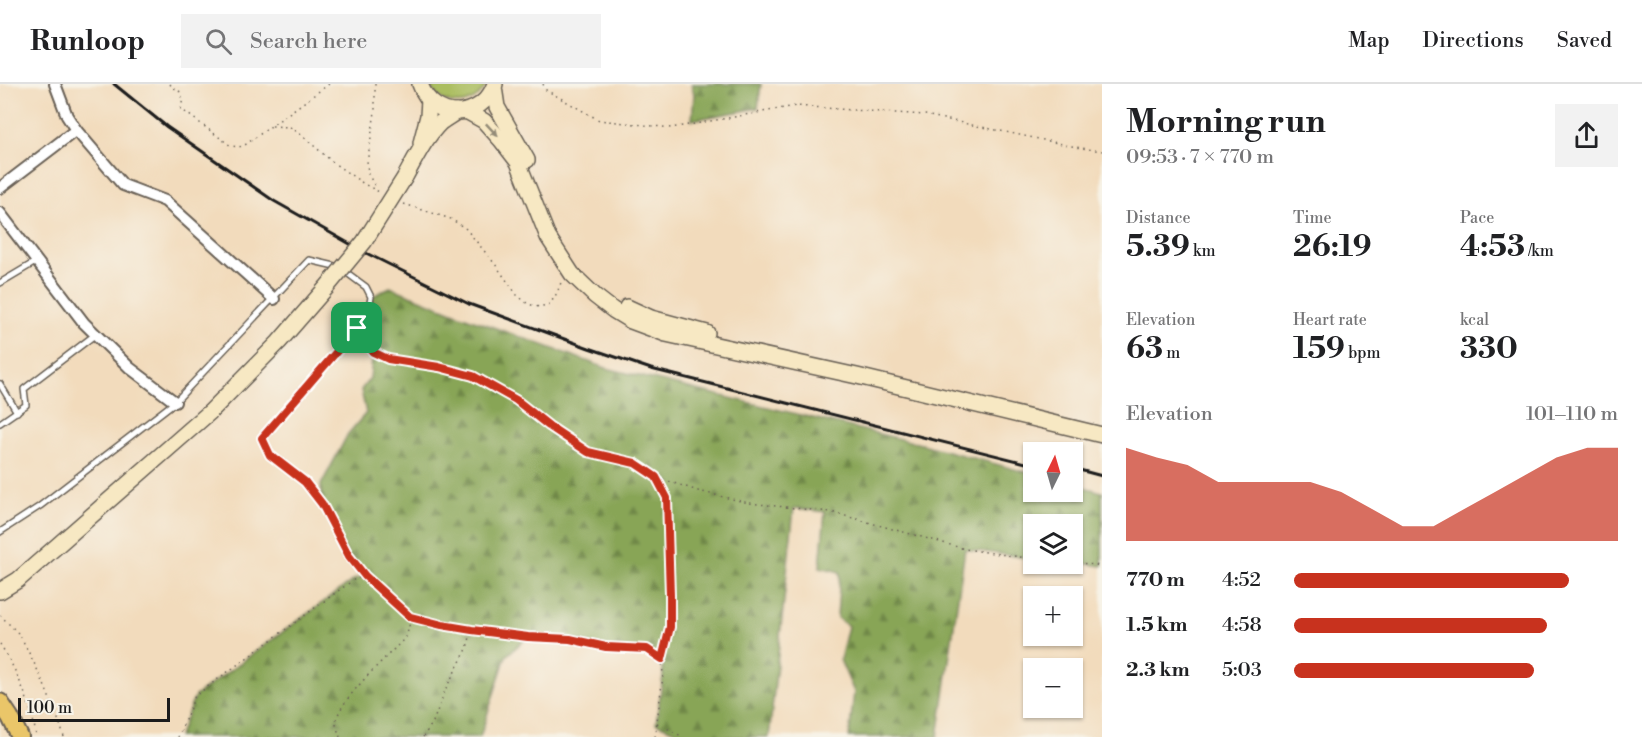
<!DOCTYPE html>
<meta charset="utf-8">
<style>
:root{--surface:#fff;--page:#f2f2f2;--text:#202124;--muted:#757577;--line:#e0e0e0;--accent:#c8321e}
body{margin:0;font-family:"Libre Bodoni",serif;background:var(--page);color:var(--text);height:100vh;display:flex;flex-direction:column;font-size:22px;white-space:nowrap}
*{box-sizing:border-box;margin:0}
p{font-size:20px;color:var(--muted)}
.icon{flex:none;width:33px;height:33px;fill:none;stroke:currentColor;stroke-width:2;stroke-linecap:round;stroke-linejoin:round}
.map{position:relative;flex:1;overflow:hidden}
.panel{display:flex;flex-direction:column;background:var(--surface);width:540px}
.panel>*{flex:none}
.needle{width:39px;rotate:5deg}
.buttons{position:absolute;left:1023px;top:358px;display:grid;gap:12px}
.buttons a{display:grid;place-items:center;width:60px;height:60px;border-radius:0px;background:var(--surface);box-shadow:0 2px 4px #0004;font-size:30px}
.scale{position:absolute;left:18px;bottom:15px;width:152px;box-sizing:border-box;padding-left:6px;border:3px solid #1c1c1c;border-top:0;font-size:16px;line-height:21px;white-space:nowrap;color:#1c1c1c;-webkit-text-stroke:4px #f7f3e8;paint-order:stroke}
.pin{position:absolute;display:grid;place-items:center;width:51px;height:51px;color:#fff;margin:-26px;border-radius:12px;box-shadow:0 3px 9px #0006}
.round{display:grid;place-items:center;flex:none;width:63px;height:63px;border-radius:0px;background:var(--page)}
.summary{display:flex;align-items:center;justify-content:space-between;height:102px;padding:0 24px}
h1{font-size:33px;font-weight:700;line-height:45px}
.stats{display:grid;grid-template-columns:repeat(3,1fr);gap:9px;height:102px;padding:6px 24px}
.stats div{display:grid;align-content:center}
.stats b{font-size:30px;font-weight:700}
.stats small{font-size:16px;font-weight:400}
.stats p{font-size:16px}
.chart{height:168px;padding:12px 24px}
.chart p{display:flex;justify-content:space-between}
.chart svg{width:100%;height:108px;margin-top:6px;fill:var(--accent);opacity:.7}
ul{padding:0 24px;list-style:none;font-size:20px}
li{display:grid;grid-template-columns:96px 72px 1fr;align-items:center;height:45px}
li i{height:15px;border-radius:8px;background:var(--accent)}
header{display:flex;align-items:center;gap:36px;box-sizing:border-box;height:84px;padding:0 30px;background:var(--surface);border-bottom:2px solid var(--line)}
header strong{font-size:28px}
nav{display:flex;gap:33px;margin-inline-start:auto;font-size:21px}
.search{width:420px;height:54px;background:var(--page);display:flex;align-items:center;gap:15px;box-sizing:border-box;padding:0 21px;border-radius:0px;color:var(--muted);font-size:22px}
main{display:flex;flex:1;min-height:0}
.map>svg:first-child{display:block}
</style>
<header>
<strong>Runloop</strong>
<div class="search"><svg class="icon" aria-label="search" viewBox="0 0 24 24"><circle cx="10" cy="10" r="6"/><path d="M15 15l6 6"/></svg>Search here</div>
<nav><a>Map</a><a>Directions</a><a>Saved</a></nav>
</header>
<main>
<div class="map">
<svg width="1102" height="653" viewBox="0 0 1102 653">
<defs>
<pattern id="forest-firs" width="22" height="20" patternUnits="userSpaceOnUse" patternTransform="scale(1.5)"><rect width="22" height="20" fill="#88a557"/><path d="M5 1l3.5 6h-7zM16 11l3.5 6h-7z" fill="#6e8647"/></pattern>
</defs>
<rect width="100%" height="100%" fill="#f7f3e8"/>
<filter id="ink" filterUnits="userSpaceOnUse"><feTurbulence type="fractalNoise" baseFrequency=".0167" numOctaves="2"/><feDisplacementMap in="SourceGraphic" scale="12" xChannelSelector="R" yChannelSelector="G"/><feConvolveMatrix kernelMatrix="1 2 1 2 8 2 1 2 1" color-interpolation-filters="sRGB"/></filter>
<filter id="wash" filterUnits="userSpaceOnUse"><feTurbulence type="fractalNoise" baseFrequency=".008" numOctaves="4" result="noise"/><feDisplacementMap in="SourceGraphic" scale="24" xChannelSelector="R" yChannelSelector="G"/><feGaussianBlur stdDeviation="1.35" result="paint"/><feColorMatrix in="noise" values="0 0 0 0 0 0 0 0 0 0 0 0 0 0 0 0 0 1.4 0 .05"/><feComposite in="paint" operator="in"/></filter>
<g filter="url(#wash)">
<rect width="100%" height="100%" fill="#f2dbbc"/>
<path fill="#abbe61" stroke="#646d3e" stroke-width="1.5" d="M429,0H487C475,26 440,26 429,0Z"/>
<g fill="url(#forest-firs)" stroke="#52603a" stroke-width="1.5">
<path d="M691,0H761L758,24L692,36L694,10Z"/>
<path d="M390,203L460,231L606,284L925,361L1033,390L1034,408H1072L1073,400L1102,408V482L1073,478L1072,441H1034L1033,475L965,465L938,653H849L854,608L840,576L848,542L837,534L840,488L820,483L825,428L794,424L769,653H689L656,639L663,592L662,575L647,565L606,563L570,555L528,553L506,572L480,653H178L195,612L355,495L365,492L369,495L349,472L337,451L322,420L321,401L348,350L366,329L361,306L370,294L373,268L357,244L368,230L371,213Z"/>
</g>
</g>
<g filter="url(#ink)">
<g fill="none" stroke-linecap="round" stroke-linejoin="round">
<defs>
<g id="service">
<path d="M0,199L37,177"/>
<path d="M0,300L17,328"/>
<path d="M0,339L26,321L24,305L96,250"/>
<path d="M0,448L40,422L175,318L309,176L339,183L366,203L371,213L368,230L357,244L262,354"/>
</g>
<g id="minor">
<path d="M55,0L67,32L76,46L123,101L165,117L274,215"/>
<path d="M0,104L76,46"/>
<path d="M0,129L84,239L130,284L175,318"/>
</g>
<g id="secondary">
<path d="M420,0C433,38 482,37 495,0"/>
<path d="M494,3L497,23L527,76"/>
<path d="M466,27L484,37L501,56L518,78L548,153L572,190L595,212L613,226L631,237L666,250L857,292L1102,351"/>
<path d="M421,59L428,32L429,16"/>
<path d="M405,93C415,75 425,54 440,39C445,35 451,32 456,28"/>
<path d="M627,223L651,234L707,249"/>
<path d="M0,507L18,496L210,328L279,258L326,204"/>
</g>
<path id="primary" d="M0,618L10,633L20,653"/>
</defs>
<use href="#service" stroke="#675f54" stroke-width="8"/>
<use href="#minor" stroke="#675f54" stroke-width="14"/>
<use href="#secondary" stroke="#675f54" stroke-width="18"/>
<use href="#primary" stroke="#675f54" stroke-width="20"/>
<g stroke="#675f54" stroke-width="1.5" stroke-dasharray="1.5 4.5" stroke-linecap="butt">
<path d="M170,0L173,4L178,5C183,12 183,16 181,25L231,62L239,63L245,61L329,0"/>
<path d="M375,0V28L367,79L368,90L376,104"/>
<path d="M543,0L546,6L599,36L671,44L796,22L925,31L1081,64L1102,67"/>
<path d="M272,42L290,43L299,49L335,80L364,100L381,109"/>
<path d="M404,120L451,135L466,145L495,180L517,211L528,220L539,223L550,220L557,209L562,196"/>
<path d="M362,252L373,268L388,275L439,283L473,292L516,316L549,342L589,368L635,379L656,393L698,407L749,419L831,428L965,465L1034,475"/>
<path d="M266,362L270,371L305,397L322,420L349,472L365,492L410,533L442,541L472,546L528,553L570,555L606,563L647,565L662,575"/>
<path d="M1072,478L1102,482"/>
<path d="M0,531L20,551L41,593L60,640L64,653"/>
<path d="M0,560C16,585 33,623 36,653"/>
<path d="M657,639L683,653"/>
<path d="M178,653L195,612L338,507L355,495L364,492"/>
<path d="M340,653C339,649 336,643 336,639C336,618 390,570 406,553L409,543L410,534"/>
<path d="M423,653L433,638L446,604L466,567L472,547"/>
<path d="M655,653L663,592L662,575L670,543L667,414L657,394"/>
</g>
<use href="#service" stroke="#fff" stroke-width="5"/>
<use href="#minor" stroke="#fff" stroke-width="10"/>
<use href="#secondary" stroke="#f7e8c3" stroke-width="15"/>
<use href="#primary" stroke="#eac669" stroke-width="16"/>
<g stroke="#1c1c1c" stroke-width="3">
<path d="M114,0L167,43L274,117L366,169L469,220L589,264L651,285L1034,381"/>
<path d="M1072,384L1102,392"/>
</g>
<defs>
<path id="secondary-bridge" d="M326,204L364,158L405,93"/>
</defs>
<use href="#secondary-bridge" stroke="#675f54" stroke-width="18" stroke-linecap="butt"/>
<use href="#secondary-bridge" stroke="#f7e8c3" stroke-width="15"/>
</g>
<defs><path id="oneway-solid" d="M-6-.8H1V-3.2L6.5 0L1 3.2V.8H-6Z" transform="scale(1.5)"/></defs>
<use fill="#948c78" href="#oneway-solid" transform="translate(492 46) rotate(47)"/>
</g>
<g fill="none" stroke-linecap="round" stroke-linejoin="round" filter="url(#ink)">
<defs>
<path id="route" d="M357,244L373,268L388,275L439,283L473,292L516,316L549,342L588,368L635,379L656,393L667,414L670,511V543L662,575L647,565L606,563L570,555L528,553L472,546L442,541L410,533L365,492L349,472L322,420L305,398L270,371L262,354Z"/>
</defs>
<use href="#route" stroke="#fff" stroke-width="12"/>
<use href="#route" stroke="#c8321e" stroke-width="8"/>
</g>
</svg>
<div class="buttons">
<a><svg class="needle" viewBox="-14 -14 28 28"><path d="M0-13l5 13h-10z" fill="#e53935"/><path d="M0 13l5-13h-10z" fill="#757577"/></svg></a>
<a><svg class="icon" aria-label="layers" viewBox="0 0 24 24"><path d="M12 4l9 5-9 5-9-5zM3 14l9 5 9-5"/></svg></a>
<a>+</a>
<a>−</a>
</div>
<div class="scale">100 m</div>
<div class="pin" style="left:357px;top:244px;background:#1e9e55"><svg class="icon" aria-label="arrive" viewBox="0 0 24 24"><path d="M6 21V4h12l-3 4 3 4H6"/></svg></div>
</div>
<section class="panel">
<div class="summary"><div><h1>Morning run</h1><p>09:53 · 7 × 770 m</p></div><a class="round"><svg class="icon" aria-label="share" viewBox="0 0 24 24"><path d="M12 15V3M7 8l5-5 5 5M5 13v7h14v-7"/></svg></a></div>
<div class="stats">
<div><p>Distance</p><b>5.39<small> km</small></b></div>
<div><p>Time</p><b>26:19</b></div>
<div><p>Pace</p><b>4:53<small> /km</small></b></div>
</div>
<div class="stats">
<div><p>Elevation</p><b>63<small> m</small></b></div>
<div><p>Heart rate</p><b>159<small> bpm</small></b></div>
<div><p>kcal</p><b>330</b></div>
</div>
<div class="chart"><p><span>Elevation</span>101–110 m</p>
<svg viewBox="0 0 160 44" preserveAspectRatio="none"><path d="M0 44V6L10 10L20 13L30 20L40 20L50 20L60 20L70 24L80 31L90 38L100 38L110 31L120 24L130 17L140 10L150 6L160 6V44z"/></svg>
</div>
<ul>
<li><b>770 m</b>4:52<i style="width:85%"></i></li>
<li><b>1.5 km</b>4:58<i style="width:78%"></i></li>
<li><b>2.3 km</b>5:03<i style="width:74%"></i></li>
</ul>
</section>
</main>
